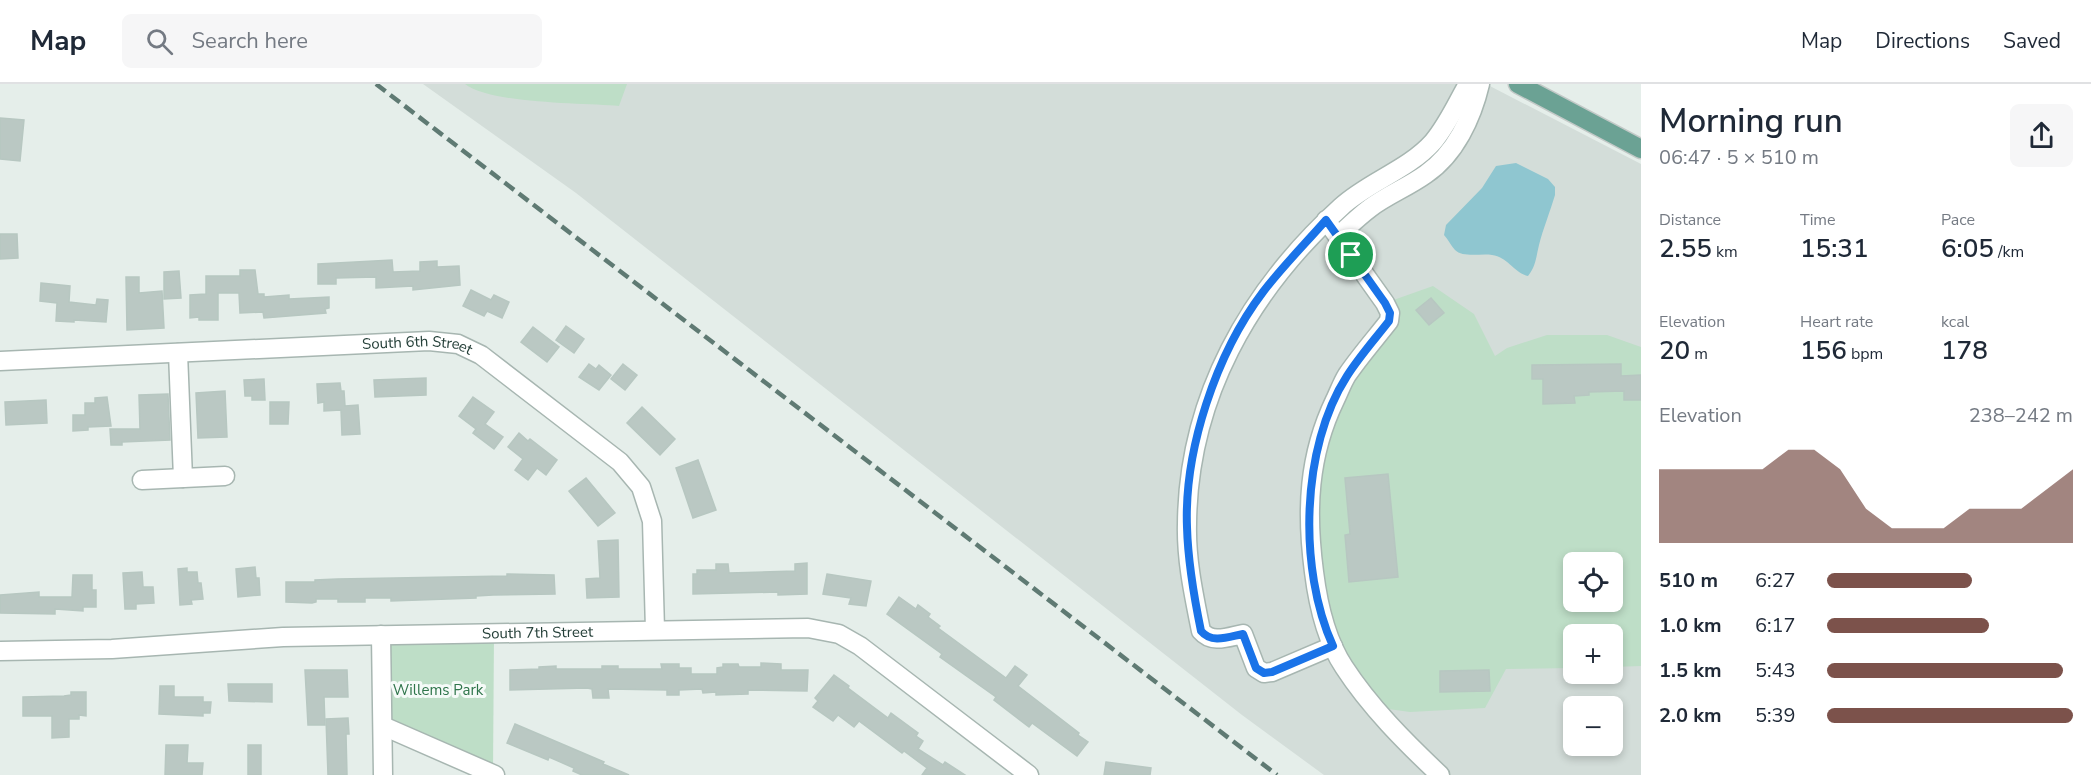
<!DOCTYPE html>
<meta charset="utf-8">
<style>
:root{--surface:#fff;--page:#f6f6f7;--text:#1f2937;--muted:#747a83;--line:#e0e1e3;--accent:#7c524b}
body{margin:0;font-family:"Nunito Sans",sans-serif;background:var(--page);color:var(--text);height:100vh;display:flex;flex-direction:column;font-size:22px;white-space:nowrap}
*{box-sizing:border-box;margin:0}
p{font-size:20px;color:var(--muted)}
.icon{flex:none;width:33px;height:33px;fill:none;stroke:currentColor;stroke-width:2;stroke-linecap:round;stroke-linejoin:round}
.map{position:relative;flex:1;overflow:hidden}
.drawer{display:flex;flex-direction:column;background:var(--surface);width:450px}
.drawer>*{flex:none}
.tools{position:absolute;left:1563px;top:468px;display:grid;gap:12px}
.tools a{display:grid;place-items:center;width:60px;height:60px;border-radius:9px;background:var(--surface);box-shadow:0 3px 9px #0003;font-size:30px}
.pin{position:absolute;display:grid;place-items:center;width:51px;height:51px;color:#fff;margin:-26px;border:3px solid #fff;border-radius:50%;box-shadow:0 2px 6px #0007}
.round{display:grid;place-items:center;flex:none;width:63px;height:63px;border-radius:9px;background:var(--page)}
.head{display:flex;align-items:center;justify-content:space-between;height:102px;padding:0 18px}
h1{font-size:33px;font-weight:600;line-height:45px}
.stats{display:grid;grid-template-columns:repeat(3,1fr);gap:9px;height:102px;padding:6px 18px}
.stats div{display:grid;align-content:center}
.stats b{font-size:26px;font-weight:600}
.stats small{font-size:16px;font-weight:400}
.stats p{font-size:16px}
.chart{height:168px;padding:12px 18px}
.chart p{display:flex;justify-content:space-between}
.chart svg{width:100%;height:108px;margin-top:6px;fill:var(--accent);opacity:.7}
ul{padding:0 18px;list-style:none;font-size:20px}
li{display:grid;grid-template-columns:96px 72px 1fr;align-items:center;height:45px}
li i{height:15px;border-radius:8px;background:var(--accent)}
header{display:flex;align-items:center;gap:36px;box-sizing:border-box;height:84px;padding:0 30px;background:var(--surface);border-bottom:2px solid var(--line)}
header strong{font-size:28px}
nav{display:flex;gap:33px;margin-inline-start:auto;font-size:21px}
.search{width:420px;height:54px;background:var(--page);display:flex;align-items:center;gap:15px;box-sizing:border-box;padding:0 21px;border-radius:9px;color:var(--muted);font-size:22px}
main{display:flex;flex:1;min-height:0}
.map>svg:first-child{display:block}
</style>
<header>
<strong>Map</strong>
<div class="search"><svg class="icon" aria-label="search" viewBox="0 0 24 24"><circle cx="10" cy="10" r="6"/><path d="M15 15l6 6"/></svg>Search here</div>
<nav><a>Map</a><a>Directions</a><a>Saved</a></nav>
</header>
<main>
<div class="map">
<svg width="1641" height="691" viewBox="0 0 1641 691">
<rect width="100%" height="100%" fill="#e5eeea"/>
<path fill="#d3ddd9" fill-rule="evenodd" d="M423,0H1486L1641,80V691H1324L1242,631L576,109ZM1574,478H1612V518H1574ZM1574,550H1612V590H1574ZM1574,622H1612V662H1574Z"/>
<g fill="#bedec7" fill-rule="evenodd">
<path d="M465,0H627L619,22C583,19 491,20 465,0Z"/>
<path d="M1433,202L1474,230L1495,272L1507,264L1547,251H1607L1641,263V582L1613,583L1612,550H1574L1573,584L1506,585L1485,624L1410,628L1374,623L1342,581L1309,442L1337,312L1376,254L1385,219ZM1574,478H1612V518H1574Z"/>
<path d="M494,549L493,690L383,642L381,551Z"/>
</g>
<path fill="#8fc6d0" d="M1516,79L1548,95L1555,103V111C1550,128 1543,145 1539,161C1536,173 1536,182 1528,192C1514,189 1508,173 1492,171C1482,169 1463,174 1455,166C1451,162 1448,155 1444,151L1446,141L1482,104L1496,82Z"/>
<g fill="#bac8c3" stroke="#b7c7c1" stroke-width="1.5">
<path d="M0,34L24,36L20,77L0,75Z"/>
<path d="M0,150H17L18,174L0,175Z"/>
<path d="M392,176L393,188L420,187V178L437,177V183L459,182L460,201L413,206V202L376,204V193L336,194V200H318V180Z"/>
<path d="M240,186H255L258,210H264V213L289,211V215L329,213V224L325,225L326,229L264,234L263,228L240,229L239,209H218V236H199V233L190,234V211L206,210V192H240Z"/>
<path d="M179,187L181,214L164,215V188Z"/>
<path d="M126,193H139V209L162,207L164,244L127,246Z"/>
<path d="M41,199L70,202L69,218L96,221L97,215L108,216L106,238L74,236V238L56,237L57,219L40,217Z"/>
<path d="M471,206L491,216L494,211L509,218L502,234L487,227L484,232L463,222Z"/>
<path d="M1431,214L1444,229L1429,241L1416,226Z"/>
<path d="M566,242L584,255L574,269L556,256Z"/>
<path d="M533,243L559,263L547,278L521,258Z"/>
<path d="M589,280L596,285L599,281L611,291L599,306L579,293Z"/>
<path d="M623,280L637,291L625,306L611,295Z"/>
<path d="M1621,280V292L1641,291V316H1624V307L1589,308V311L1574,312L1575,319L1543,320V295H1532V281Z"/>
<path d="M426,294V311L375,313L374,296Z"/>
<path d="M264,295L265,316H252V312H245L244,296Z"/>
<path d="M340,299L341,307H344L345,322L358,321L360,350L342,351L341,326L324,327V318L318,319L317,300Z"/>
<path d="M225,307L227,353L198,354L196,309Z"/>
<path d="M168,310L170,356L122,358V361H111L110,345H140L139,311Z"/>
<path d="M107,313L111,342L88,343V346L73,347V331H85V319H95V314Z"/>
<path d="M473,313L494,328L485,340L503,353L494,365L473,349L476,345L459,332Z"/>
<path d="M46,316L47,339L6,341L5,318Z"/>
<path d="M270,318H289L288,340H270Z"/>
<path d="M642,323L675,355L660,371L627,339Z"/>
<path d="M519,349L528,357L530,355L557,376L546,391L537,384L528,396L515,386L523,375L508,363Z"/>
<path d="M698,376L716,426L693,434L676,384Z"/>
<path d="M1388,390L1398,493L1349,498L1345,451L1350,450L1345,394Z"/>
<path d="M586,394L615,429L598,442L569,407Z"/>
<path d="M618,456L619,513L587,514L586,495L600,494L598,457Z"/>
<path d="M807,479V510L778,511V508L693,510V490H697V486H716V480H728L729,489L795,487V480Z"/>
<path d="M255,483L256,494H259L260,511L238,513L236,485Z"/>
<path d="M187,484V488H197L198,499H201L203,515L191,516L192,520L180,521L178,485Z"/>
<path d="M142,488L143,503H153L154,519L136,520V525H125L123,489Z"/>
<path d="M507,490L554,491L555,510L493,511L476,512V514L391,517V514H365V518H338V515H316V518L312,519L286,518V498H315V496L337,495L507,492Z"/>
<path d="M827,490L871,497L866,522L849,520L851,514L823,510Z"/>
<path d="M73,491H92V506H96V523H83V527L55,525V530L0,529V511L39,508V513H72Z"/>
<path d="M899,513L916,525L918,521L930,530L928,533L940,542L938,544L1006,594L1015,582L1027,591L1018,602L1079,649L1078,651L1088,658L1077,672L1032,639L1029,643L994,616L996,613L940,573L942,570L887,530Z"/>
<path d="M761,579L781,580V586H808L807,607L748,606V610L716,611V608L703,609L702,605L679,606V611H667V606L608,605L609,614H593L592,605L587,604L510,606V586L539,585V583L556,582V585H602V582H618V585H662L661,580H679V584H691V590H717V584L723,583V580H738L739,583H761Z"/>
<path d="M305,586H347L348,613H324L325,641H308Z"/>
<path d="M1489,586L1490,607L1440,608V587Z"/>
<path d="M834,591L849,602L848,604L888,634L891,629L918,649L916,652L923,657L918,665L943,681L945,678L965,691H922L927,684L904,667L902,669L859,637L854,643L838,631L833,637L813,623L818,617L815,614Z"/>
<path d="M228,600H272V618L229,617Z"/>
<path d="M160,602H174V613H203V618H211L210,629H203V632L159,630Z"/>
<path d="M71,608H86V632L79,631V635H69V653L52,654V632H23V613L64,612L71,611Z"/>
<path d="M348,634L349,650H346L347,691H328L326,635Z"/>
<path d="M515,640L604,678L603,680L629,691H582L573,687L574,684L549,673L548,676L507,659Z"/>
<path d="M166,661H188L187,679H203L202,691H165Z"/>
<rect x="248" y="661" width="13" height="30"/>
<path d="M1106,678L1151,684L1150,691H1104Z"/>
</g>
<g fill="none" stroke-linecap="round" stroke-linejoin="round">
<defs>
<g id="minor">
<path d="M1326,136L1385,219L1390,229L1389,237C1375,255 1360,272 1347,291C1342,299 1339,308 1335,316C1308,372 1306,427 1314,488C1318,520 1326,556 1344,583C1370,623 1405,658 1440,691"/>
<path d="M1338,152C1348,143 1358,133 1370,124C1387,111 1408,103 1426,90C1455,70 1472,34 1480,0"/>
<path d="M178,269L183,394"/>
<path id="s1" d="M0,277L429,257L458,260L481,271L620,378L641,403L652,437L655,546"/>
<path d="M142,396L225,392"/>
<path d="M381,551L383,691"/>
<path d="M1333,562L1272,588L1264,589L1256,584L1243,550C1228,553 1212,560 1201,547C1194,512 1186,476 1187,440C1188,314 1249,207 1341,123C1368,98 1408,86 1433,58C1448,40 1457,19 1468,0"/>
<path id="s2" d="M0,567L112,565L283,553L808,544L839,550L860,562L1029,691"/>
<path d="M383,642L495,691"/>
</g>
<path id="major" d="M1518,0L1641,65"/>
</defs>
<use href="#minor" stroke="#a7b6b1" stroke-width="21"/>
<use href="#major" stroke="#c2c9c7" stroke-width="21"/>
<use href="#minor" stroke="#fff" stroke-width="18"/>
<use href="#major" stroke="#6ba294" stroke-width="18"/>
<path stroke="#5f7a73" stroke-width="4.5" stroke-dasharray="12 6" stroke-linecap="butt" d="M376,0L1277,691"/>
</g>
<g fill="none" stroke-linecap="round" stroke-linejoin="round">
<defs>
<path id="route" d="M1326,136L1385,219L1390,229L1389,237C1375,255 1359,273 1347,292C1301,363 1298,485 1333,562L1272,588L1264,589L1256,584L1243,550C1228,553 1212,560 1201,547C1194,513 1188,479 1187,443C1184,366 1216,270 1263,208C1282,183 1305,160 1326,136Z"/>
</defs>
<use href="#route" stroke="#fff" stroke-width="12"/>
<use href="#route" stroke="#1a73e8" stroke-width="8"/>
</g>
<g text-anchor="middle" stroke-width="6" stroke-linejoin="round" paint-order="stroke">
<g font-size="15" fill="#243f38" stroke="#f5faf8">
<text dy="5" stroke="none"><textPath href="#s1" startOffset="418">South 6th Street</textPath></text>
<text dy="5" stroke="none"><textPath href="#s2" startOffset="538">South 7th Street</textPath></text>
</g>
<g font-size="15" fill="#2f754b" stroke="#f5faf8">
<text x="438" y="611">Willems Park</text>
</g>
</g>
</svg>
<div class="tools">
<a><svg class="icon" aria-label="locate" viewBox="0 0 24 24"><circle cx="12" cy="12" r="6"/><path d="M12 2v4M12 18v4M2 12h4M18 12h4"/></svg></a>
<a>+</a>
<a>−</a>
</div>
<div class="pin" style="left:1351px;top:171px;background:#1e9e55"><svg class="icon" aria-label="arrive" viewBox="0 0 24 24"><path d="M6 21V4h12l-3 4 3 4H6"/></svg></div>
</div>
<section class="drawer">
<div class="head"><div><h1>Morning run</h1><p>06:47 · 5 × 510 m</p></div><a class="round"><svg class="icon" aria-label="share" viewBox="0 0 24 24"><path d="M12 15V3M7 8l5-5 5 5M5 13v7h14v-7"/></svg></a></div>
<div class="stats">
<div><p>Distance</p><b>2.55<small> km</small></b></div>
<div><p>Time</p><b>15:31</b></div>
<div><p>Pace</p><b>6:05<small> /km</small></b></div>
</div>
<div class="stats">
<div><p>Elevation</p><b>20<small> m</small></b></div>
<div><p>Heart rate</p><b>156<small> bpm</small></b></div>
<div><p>kcal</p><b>178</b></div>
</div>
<div class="chart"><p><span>Elevation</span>238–242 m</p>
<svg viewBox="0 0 160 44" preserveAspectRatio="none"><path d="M0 44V14L10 14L20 14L30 14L40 14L50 6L60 6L70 14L80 30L90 38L100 38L110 38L120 30L130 30L140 30L150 22L160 14V44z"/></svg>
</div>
<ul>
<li><b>510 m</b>6:27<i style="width:59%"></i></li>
<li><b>1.0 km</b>6:17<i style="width:66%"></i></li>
<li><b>1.5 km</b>5:43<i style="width:96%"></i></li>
<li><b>2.0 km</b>5:39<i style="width:100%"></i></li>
</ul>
</section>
</main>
